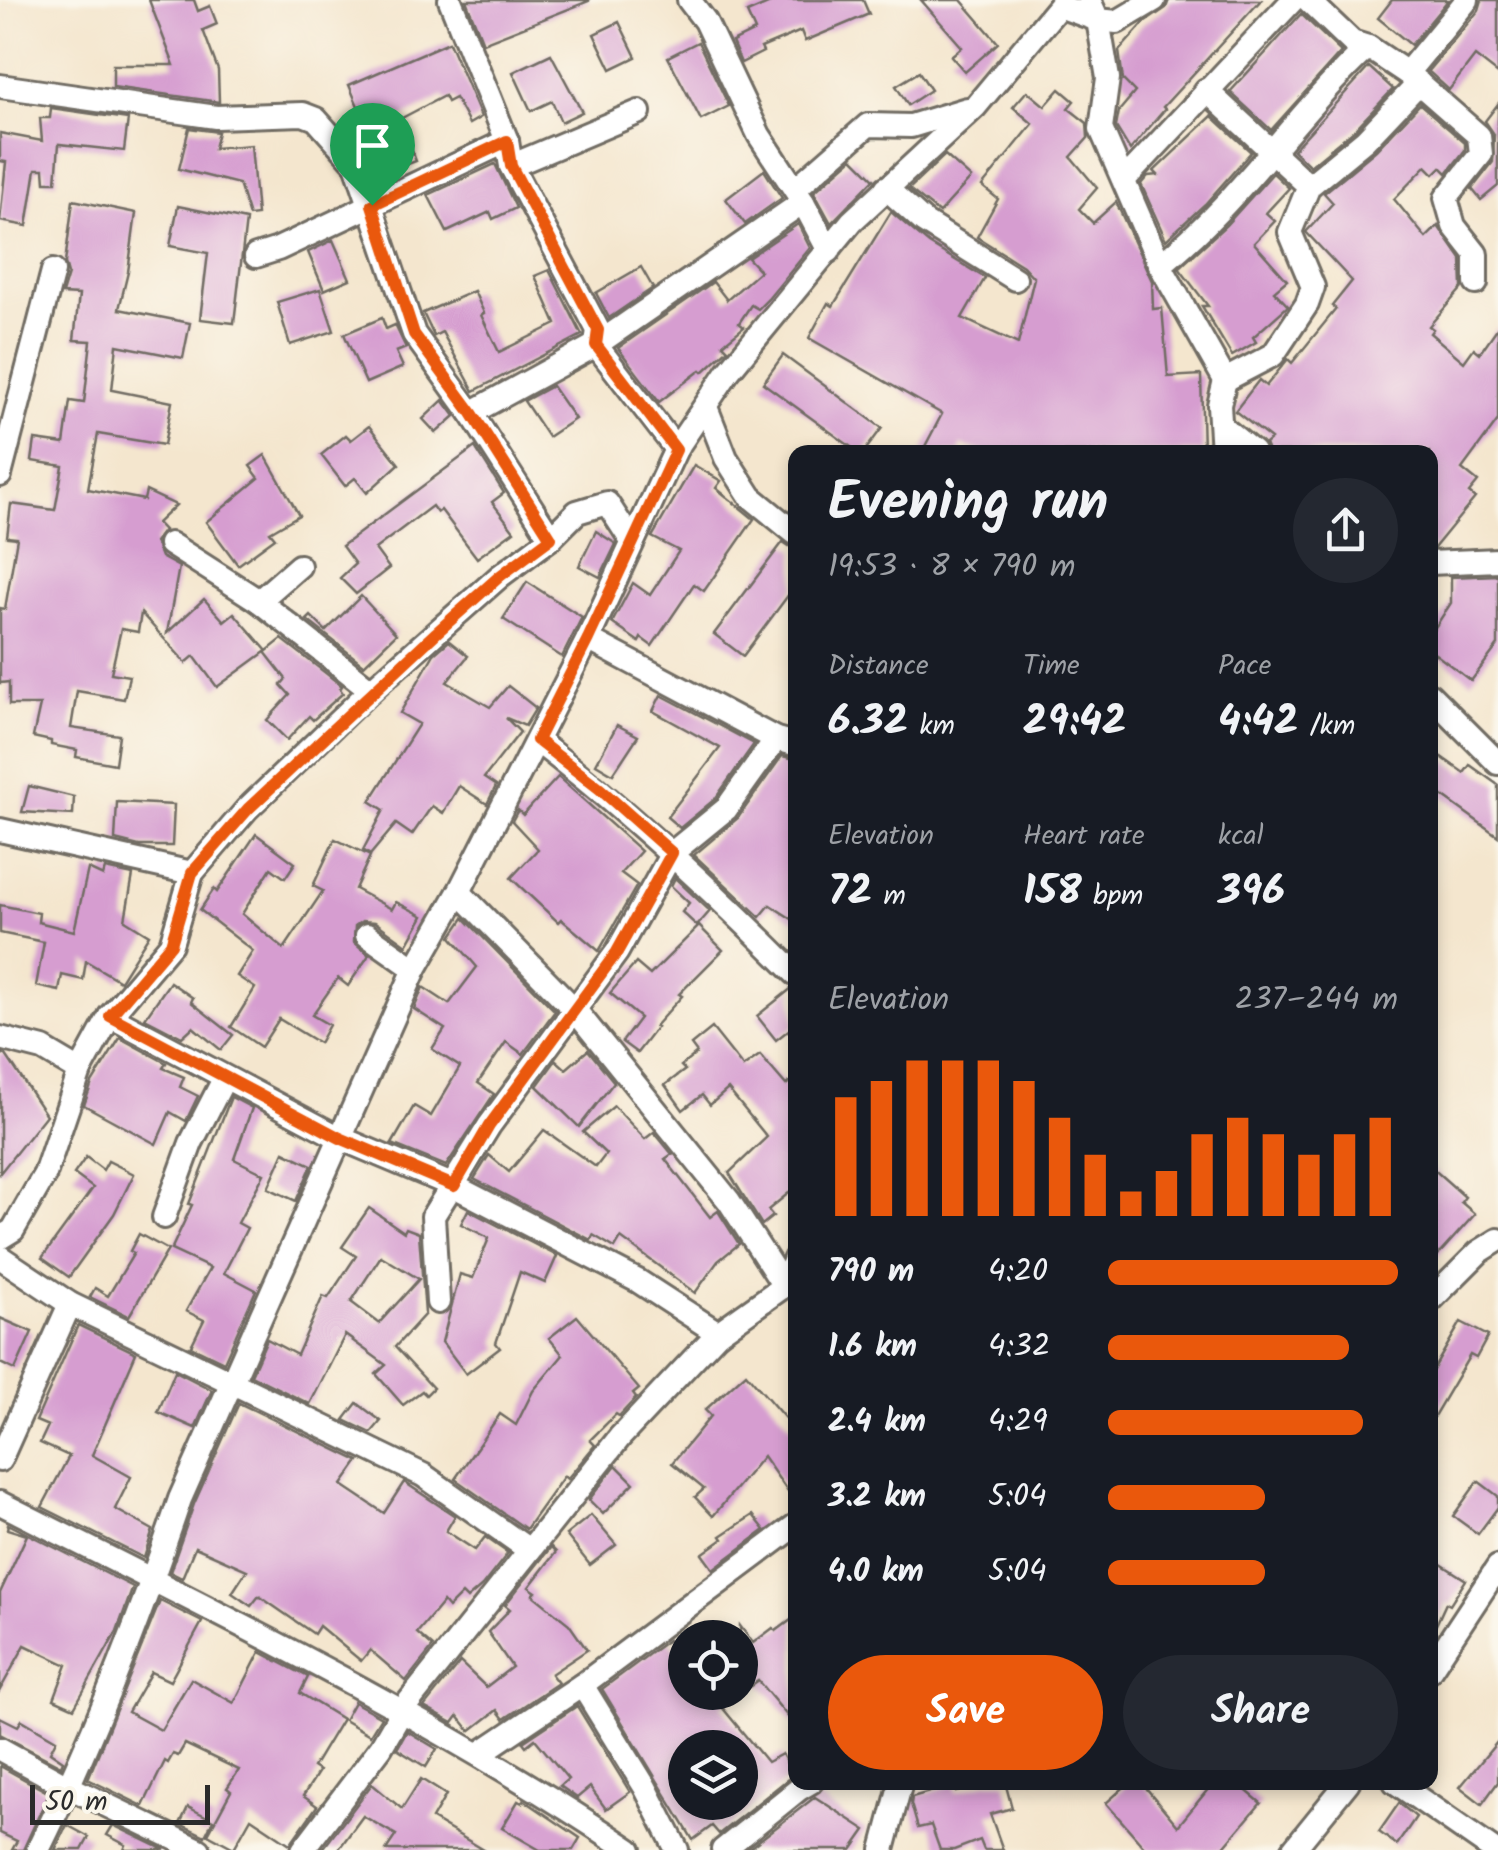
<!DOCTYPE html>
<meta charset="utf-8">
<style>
:root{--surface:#171b24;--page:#242831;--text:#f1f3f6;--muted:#9ea1a6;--accent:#ea580c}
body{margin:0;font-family:Kalam,sans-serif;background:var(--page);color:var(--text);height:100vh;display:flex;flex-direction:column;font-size:38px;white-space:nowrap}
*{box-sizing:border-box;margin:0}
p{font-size:32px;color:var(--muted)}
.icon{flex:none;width:55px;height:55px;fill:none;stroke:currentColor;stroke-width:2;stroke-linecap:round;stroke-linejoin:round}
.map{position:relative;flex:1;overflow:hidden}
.sheet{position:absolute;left:788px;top:445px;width:650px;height:1345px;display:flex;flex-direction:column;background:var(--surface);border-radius:20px;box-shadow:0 5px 15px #0003}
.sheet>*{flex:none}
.fabs{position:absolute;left:668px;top:1620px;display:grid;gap:20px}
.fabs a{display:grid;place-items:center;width:90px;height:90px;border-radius:50%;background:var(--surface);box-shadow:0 5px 15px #0003;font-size:50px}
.scale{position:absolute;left:30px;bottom:25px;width:180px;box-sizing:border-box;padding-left:10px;border:5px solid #2b2b2b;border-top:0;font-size:28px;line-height:35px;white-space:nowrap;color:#2b2b2b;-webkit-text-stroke:8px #fbf7ec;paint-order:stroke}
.pin{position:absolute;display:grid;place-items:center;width:85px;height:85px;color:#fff;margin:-102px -42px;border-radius:50% 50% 50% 0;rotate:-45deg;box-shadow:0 0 10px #0007}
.pin .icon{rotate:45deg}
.round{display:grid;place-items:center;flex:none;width:105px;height:105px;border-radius:52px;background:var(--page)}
.head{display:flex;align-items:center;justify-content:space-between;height:170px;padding:0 40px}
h1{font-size:55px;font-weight:800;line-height:75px}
.stats{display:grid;grid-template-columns:repeat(3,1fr);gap:15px;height:170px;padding:10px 40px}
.stats div{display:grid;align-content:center}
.stats b{font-size:42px;font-weight:800}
.stats small{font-size:28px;font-weight:400}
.stats p{font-size:28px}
.chart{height:280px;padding:20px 40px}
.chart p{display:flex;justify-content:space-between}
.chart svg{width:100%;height:180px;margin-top:10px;stroke:var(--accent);stroke-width:6}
.cta{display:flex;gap:20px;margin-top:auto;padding:20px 40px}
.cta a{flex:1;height:115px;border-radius:60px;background:var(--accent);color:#fff;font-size:40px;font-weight:800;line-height:115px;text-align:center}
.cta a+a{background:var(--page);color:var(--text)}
ul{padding:0 40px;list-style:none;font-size:32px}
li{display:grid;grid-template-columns:160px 120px 1fr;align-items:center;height:75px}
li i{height:25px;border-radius:12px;background:var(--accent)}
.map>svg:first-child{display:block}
</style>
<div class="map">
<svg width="1498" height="1850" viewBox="0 0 1498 1850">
<rect width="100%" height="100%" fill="#fbf7ec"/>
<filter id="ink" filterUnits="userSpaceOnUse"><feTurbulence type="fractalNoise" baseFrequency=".01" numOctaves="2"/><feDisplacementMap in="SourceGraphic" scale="20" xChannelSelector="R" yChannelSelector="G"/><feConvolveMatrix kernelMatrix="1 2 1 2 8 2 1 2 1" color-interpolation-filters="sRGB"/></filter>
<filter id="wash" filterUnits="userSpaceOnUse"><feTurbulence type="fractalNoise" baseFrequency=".0048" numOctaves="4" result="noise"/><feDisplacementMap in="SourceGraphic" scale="40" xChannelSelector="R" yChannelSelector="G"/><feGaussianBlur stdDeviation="2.25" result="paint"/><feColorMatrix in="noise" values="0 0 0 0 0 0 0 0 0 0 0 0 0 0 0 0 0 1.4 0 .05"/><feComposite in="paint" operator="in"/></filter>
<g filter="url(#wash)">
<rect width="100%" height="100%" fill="#f4e6ce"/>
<g id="blocks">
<g fill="#d69dd0" fill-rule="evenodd">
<path d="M149,0H194L198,11L210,6L217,24L203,30L218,70L219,102L113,87V65H174Z"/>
<path d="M466,0H589V1L483,43Z"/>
<path d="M777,0H863L869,14L805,41L801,31L761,48L763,52L741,63L732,42L755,31L747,13Z"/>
<path d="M921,0H961L998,43L965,72L951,56L962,47Z"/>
<path d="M1169,0H1261L1163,107L1165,109L1130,150L1116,127L1119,111L1135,92L1123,80L1119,51L1144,23L1166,8Z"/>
<path d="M1392,0H1448L1411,45L1378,18Z"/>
<path d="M1482,0H1498V74L1475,56L1449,90L1428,71L1479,10Z"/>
<path d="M1301,14L1341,52L1271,130L1230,92Z"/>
<path d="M619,22L636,57L611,69L594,34Z"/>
<path d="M449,42L481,117L469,124L455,98L447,102L444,96L400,119L416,161L376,176L365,142L372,139L349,85Z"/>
<path d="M698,42L729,106L701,120L668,57Z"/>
<path d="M551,54L582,112L561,122L552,101L531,111L513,72Z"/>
<path d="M1369,67L1393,89L1355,129L1310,166L1293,150Z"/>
<path d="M919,72L931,90L908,105L896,86Z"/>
<path d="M1060,89L1074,101L1068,108L1087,123L1088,138L1071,157L1097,188L1079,209L1093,223L1116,202L1152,281L1153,309L1162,308L1168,377L1201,375L1203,452H984L962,445L959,452H922L942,414L809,338L828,303L833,306L891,212L929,244L985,278L962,318L1018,344L1034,278L1023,266L977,237L998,199L982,186L1033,124L1013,107L1027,91L1045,106Z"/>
<path d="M1420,104L1465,143V150L1447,173L1441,167L1434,174L1426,166L1394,199L1426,238L1438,226L1461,259L1462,288L1429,326L1433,329L1430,333L1464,362L1474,348L1480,353L1498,327V420L1462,469L1478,482L1469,493L1475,498L1434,548H1430V452H1268L1265,444L1271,439L1235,411L1259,380L1266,386L1288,359L1292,363L1336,309L1332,306L1352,281L1306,232L1333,203L1324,193L1376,150Z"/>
<path d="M1498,104V186L1481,200L1472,189L1493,162L1494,134L1485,121Z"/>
<path d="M51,108L128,119L124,151L59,144L56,182H45L44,169H36L27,226L0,221L6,162L0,161V133L42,141L40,118H50Z"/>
<path d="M1212,116L1251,152L1205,204L1166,240L1141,184L1148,176L1158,175L1154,171Z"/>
<path d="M189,128L218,132L214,148L251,145L257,215L249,216L239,184L179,169Z"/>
<path d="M945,155L971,178L939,213L909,189Z"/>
<path d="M853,158L874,179L831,223L814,192Z"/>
<path d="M495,164L516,208L493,219L490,212L447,232L428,195Z"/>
<path d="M764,170L782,198L745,224L726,199Z"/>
<path d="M1273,173L1289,188L1266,213L1275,221L1254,243L1287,280L1274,291L1288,306L1253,337L1256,342L1232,356L1202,306H1208L1179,268L1226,225Z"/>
<path d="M73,200L136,213L128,272L119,309L190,323L183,358L117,345L112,390L172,402L164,445L98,434L88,489L144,500L146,491L176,505L157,523L164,530L155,542L161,557L179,567L167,633L204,599L224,621L234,613L267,651L282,639L342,686L340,689L343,693L313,720L309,716L287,740L267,720L290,695L281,685L286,679L265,652L217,687L194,656L186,663L141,613L138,632L121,629L111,673L129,676L124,699L77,691L71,728L119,735L115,764L76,757L77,750L51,745V741L33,737L40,705H9V682L0,683V608L5,609L17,538L7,537L11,504L55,510L63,466L32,461L35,440L64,444L70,401L84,403L91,341L74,340L79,295L62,294L68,274L65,263Z"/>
<path d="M178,206L246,220L234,323L200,319L208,253L170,246Z"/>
<path d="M798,224L810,248L768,299L758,309L751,305L739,323L744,327L723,344L728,349L703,372L701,370L659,402L618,348L713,282L727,300L760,271L748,258Z"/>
<path d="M333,240L350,279L324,290L308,252Z"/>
<path d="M641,267L653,288L609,318L596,293Z"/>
<path d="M549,270L582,335L474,391L442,332L434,336L423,313L474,291L484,313L481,315L499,352L556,324L535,276Z"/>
<path d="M320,289L334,331L290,345L277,302Z"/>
<path d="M382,318L386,329L395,325L406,348L396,352L403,367L366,383L344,334Z"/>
<path d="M783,355L882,428L864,452H858L763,383Z"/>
<path d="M552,386L575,419L548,437L524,401Z"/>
<path d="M443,400L455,416L436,433L423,419Z"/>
<path d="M369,426L399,464L367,493L355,478L345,486L321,455L346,435L351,440Z"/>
<path d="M475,447L504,493L492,502L514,531L477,558L441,510L437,513L432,506L375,549L389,568L356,594L340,578L355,564L342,546Z"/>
<path d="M265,455L299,515L270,532L275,538L238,565L206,522L259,478L250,466Z"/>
<path d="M694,465L721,481L716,488L754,519L704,591L694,584L652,646L641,638L639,642L612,623L633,583L650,595L679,551L652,537Z"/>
<path d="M596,531L616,544L600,577L579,566Z"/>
<path d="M783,542L795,550V586L743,656L714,634Z"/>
<path d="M1498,575V645L1471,681L1430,650V635L1451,603V577Z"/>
<path d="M527,582L582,617L562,657L503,619Z"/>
<path d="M361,596L396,634L364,665L307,620L311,616L326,631Z"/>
<path d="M449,641L468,656L447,682L490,707L508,686L536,708L525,726L506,718L520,732L484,778L496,786L487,804L459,786L443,813L432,806L412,835L396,824L370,855L363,850L384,810L370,801L419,724L400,713L434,654Z"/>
<path d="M661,695L754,744L715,799L680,828L667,817L720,748L653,711Z"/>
<path d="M617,725L638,736L613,774L596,764Z"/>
<path d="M1430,749L1464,773L1470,765L1498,785V836L1430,787Z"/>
<path d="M782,756L795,759V921L770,905L760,917L694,855L738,818Z"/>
<path d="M558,777L641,851L621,873L637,885L599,951L561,919L558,922L511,878L538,849L512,821L518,810L523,815Z"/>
<path d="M29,786L74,797L73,815L22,812Z"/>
<path d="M117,802L174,805L172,846H139L115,840Z"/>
<path d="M256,834L295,863L285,878L271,868L242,914L284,949L323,891L313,886L335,839L370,856L355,889L392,909L396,902L423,916L407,945L375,922L362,921L355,926L354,942L369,955L348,986L338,978L312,1015L329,1025L319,1043L279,1019L261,1047L231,1027L255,988L237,976L253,951L200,910L214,889L217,892Z"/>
<path d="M88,869L103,876L105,869L133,875L125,920L149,935L120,981L86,961L83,980L62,975L59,991L36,986L44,942L0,933V905L39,913L38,922L74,931Z"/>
<path d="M675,878L710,911L697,926L682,912L689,903L671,886Z"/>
<path d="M464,918L555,1011L523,1054L506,1042L478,1083L494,1094L446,1166L392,1144L414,1106L431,1116L460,1067L432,1049L445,1029L414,1009L423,987L449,1004L477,967L451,937Z"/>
<path d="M699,926L723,950L679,994L682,996L655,1026L657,1027L637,1053L622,1042L640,1018L610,993L636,963L650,975Z"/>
<path d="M170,982L193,998L191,1002L233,1035L221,1050L193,1027L182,1037L145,1018Z"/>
<path d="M792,988L795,1025L776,1040L757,1016Z"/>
<path d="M712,1028L743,1067L760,1055L786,1085L795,1078V1188L768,1210L773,1216L762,1225L729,1173L767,1137L728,1089L710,1105L702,1095L683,1110L665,1085L685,1070L681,1066L697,1053L691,1045Z"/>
<path d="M120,1038L166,1063L163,1068L184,1077L180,1087L198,1096L186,1121L170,1112L156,1144L84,1105L92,1083Z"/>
<path d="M588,1050L614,1082L579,1127L537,1086L556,1060L566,1069Z"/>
<path d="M0,1053L6,1055L46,1115L0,1173Z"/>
<path d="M231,1097L252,1108L234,1159L264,1174L238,1223L247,1228L224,1273L256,1290L224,1362L191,1346L204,1320L186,1311L210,1268L171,1250L192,1205L189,1204Z"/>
<path d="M614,1106L645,1139L654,1132L672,1154L665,1159L710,1217L718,1211L739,1244L718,1261L695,1293L621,1238L615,1248L593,1235L591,1240L474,1179L489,1155L509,1172L544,1130L596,1167L606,1154L583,1132Z"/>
<path d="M284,1152L312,1165L296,1201L268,1188Z"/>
<path d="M86,1157L103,1170L108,1161L134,1174L114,1214L69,1277L42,1258L93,1188L74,1174Z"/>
<path d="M1430,1166L1465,1197L1461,1202L1475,1214L1430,1264Z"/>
<path d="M369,1208L404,1232L406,1228L419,1233L425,1314L395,1347L433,1388L426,1395L422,1391L403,1405L376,1374L386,1365L345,1335L310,1404L251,1375L267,1339L297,1355L323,1296L328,1298L356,1256L342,1247ZM381,1256L419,1279L379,1323L351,1302Z"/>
<path d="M468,1210L557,1256L545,1283L520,1272L496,1343L500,1348L466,1374L442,1342L460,1274L473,1278L489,1238L461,1224Z"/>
<path d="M139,1234L168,1250L129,1316L90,1297L95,1288L108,1296L134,1253L130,1251Z"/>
<path d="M577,1316L639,1389L633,1394L636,1398L619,1416L616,1414L590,1440L595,1445L567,1479L564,1476L526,1529L455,1479L500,1414L516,1425L533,1391L563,1355L549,1338Z"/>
<path d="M0,1318L32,1332L15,1370L0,1363Z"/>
<path d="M1461,1322L1488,1336L1476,1358L1470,1355L1430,1423V1375Z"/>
<path d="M78,1325L136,1353L92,1455L131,1477L115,1509L153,1530L144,1558L42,1507L69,1456L40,1443L48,1426L36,1421Z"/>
<path d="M175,1371L212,1390L195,1428L158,1412Z"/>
<path d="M746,1373L795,1430V1502L763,1456L713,1516L695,1497L704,1489L672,1463L711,1416L705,1410Z"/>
<path d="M239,1403L359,1461L342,1485L384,1513L404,1482L455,1516L446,1531L475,1550L485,1537L508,1553L482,1586L467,1599L462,1594L448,1608L443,1602L417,1633L433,1647L406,1681L370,1650L361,1661L319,1626L314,1634L259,1596L251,1606L232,1593L247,1570L195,1547L182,1578L170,1572L194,1504Z"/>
<path d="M357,1403L381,1421L371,1433L344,1420Z"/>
<path d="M616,1465L634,1483L603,1514L589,1500Z"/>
<path d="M1478,1481L1498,1496V1507L1478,1534L1453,1516Z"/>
<path d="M591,1515L616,1545L590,1565L566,1535Z"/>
<path d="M753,1515L765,1530L713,1569L702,1554L723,1539L721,1536Z"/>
<path d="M8,1524L133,1587L117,1631L74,1708L54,1699L67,1665L25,1645L0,1690V1593L27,1535L7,1529Z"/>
<path d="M551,1547L556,1552L529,1587L536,1592L533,1595L569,1624L587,1650L551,1674L558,1683L504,1719L497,1710L470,1731L458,1716L453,1723L424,1707L460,1662L486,1687L512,1667L488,1632L510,1609L505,1605Z"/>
<path d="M1430,1557L1466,1580L1450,1605L1446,1603L1430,1638Z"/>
<path d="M160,1601L202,1622L170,1681L151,1672L128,1712L161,1730L191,1679L234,1703L260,1652L308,1677L300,1693L342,1719L313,1767L319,1771L303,1796L317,1806L290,1844L251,1818L234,1848L208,1834L231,1791L227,1788L239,1770L185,1744L178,1756L173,1754L168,1763L165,1761L143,1806L88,1779Z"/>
<path d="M795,1617V1725L758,1681L721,1706L767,1762L782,1754L793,1775L719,1834L712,1826L693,1840L602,1689L668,1640L685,1663V1692H740V1626L753,1643L773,1628L776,1631ZM685,1748H740V1802H685Z"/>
<path d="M354,1702L381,1717L370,1735L344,1720Z"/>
<path d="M577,1706L630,1792L606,1809L590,1787L577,1798L560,1786L568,1779L535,1739L526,1746L523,1742Z"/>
<path d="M0,1717L18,1726L22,1720L56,1740L50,1752L63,1761L61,1766L0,1734Z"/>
<path d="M407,1731L437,1749L426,1767L397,1749Z"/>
<path d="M1498,1741V1782L1482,1804L1460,1787Z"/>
<path d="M0,1766L49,1793L23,1850H12L17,1841L0,1833Z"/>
<path d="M421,1779L446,1795L432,1819L484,1850H386L396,1835L363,1816L338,1850H322L372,1784L402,1809Z"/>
<path d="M988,1782H1005L1012,1808L990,1814L1003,1850H984L980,1840L954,1850H940L931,1825L918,1828L911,1804L912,1797L954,1785L956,1792Z"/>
<path d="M1130,1782H1141L1178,1826L1214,1782H1236L1261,1803L1221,1850H1147L1106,1803Z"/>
<path d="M815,1797L866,1830L852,1850H747Z"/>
<path d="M524,1800L580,1838L573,1850H540L502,1828L518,1801L522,1803Z"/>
<path d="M1399,1803L1416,1817L1397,1845L1379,1832Z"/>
<path d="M188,1807L213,1820L205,1836L180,1824Z"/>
<path d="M67,1825L89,1837L82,1850H55Z"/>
<path d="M113,1825L165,1850H124L126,1845L107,1835Z"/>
</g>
</g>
</g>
<g filter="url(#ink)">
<use href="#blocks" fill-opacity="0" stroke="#716c64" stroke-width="2.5"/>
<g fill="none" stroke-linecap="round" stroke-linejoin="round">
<defs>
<g id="street">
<path d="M450,0L507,141L511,166L598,330L596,345L676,449"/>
<path d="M689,0L705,21L759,135L803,202L829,251"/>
<path d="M1089,0L1098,20L1108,78L1101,129L1160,265L1225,380L1219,405L1222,452"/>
<path d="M1308,0L1352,42L1368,47L1407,73L1479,136L1481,154L1446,198L1454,226L1476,254V283"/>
<path d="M1407,73L1467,0"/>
<path d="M0,86L216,117L303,114L316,119L356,164L414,334L471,413L551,538"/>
<path d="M1206,90L1309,186"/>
<path d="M511,166L639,112"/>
<path d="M1125,179L1293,0"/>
<path d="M886,188L924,222L1015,279"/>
<path d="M795,189L868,125L911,126L967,109"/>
<path d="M256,256L278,249L507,141"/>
<path d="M1160,265C1239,203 1294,115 1368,47"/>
<path d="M1225,380L1273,355L1307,304L1313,287L1290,232L1309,186L1365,140L1419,83"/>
<path d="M706,407L726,458L751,497L795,533"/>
<path d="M471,413L596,345L803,202"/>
<path d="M1221,426L1253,452"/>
<path d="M0,475L53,271"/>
<path d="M170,544L259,601L371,690"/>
<path d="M1430,563L1498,560"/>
<path d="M259,601L299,566"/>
<path d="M588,639L776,739L795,744"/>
<path d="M1430,695L1498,763"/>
<path d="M537,741C629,812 713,891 795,973"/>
<path d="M0,830L192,873"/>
<path d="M459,892L575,1010L729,1201L784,1286"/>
<path d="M367,935L415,969"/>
<path d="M110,1016L340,1138L454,1186L638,1281L718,1333"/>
<path d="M0,1038L43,1049L80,1071"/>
<path d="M164,1217L191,1143L224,1079"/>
<path d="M0,1238L13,1230L45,1174L80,1071L110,1016L171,944L192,873L247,809L371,690L500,576L551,538L577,512L607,503L631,540"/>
<path d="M0,1257L70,1304L423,1475L529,1550"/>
<path d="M1430,1301L1479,1252L1498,1240"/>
<path d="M438,1302L433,1216L489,1126L617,952L672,853L726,809L776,739"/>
<path d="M0,1460L70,1304"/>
<path d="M0,1503C214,1611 431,1716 630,1850"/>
<path d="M1430,1670L1498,1567"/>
<path d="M582,1685L645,1787L677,1850"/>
<path d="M0,1749L69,1787L199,1850"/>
<path d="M479,1754L582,1685L795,1526"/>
<path d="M1395,1782L1493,1850"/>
<path d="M38,1850C94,1737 140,1618 180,1499L415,969L459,892L588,639L676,449L728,372L852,221L975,107L1059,6L1098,20L1117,22L1154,0"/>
<path d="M303,1850L381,1747L403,1709L620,1437L718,1333L784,1286L795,1259"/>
<path d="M723,1850L799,1789L811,1782"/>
<path d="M883,1850L901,1782"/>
<path d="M1293,1850L1348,1782"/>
</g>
</defs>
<use href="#street" stroke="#716c64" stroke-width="28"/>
<use href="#street" stroke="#fff" stroke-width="22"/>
</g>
</g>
<g fill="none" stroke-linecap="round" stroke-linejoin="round" filter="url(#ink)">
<defs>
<path id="route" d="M507,141L511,166L598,330L596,345L676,450L588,639L537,740L600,789L672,853L617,952L489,1126L454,1186L340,1138L110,1016L171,944L192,873L248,809L436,633L500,576L551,538L472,413L414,334L372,205Z"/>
</defs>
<use href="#route" stroke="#fff" stroke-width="20"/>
<use href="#route" stroke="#ea580c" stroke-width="12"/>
</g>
</svg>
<div class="fabs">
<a><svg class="icon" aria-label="locate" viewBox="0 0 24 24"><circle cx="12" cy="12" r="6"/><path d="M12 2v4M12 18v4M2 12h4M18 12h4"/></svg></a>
<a><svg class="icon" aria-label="layers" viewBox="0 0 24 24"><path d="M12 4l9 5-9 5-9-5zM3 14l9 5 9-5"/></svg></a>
</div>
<div class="scale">50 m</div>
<div class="pin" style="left:372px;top:205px;background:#1e9e55"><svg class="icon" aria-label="arrive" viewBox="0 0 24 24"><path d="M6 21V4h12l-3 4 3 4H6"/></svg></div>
<section class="sheet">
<div class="head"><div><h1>Evening run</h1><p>19:53 · 8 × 790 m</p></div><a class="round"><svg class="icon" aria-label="share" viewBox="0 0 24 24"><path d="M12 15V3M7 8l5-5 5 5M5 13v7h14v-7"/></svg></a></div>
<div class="stats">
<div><p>Distance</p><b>6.32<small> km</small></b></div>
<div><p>Time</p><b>29:42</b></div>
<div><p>Pace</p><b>4:42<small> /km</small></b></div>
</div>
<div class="stats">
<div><p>Elevation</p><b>72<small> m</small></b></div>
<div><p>Heart rate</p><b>158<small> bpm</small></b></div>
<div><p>kcal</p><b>396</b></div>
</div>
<div class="chart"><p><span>Elevation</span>237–244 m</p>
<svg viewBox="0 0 160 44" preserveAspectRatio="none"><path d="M5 44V15M15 44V11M25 44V6M35 44V6M45 44V6M55 44V11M65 44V20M75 44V29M85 44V38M95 44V33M105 44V24M115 44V20M125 44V24M135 44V29M145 44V24M155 44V20"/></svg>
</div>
<ul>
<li><b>790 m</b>4:20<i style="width:100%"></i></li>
<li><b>1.6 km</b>4:32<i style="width:83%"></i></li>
<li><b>2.4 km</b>4:29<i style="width:88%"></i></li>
<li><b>3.2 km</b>5:04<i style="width:54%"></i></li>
<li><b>4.0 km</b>5:04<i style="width:54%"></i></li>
</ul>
<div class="cta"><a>Save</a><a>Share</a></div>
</section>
</div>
